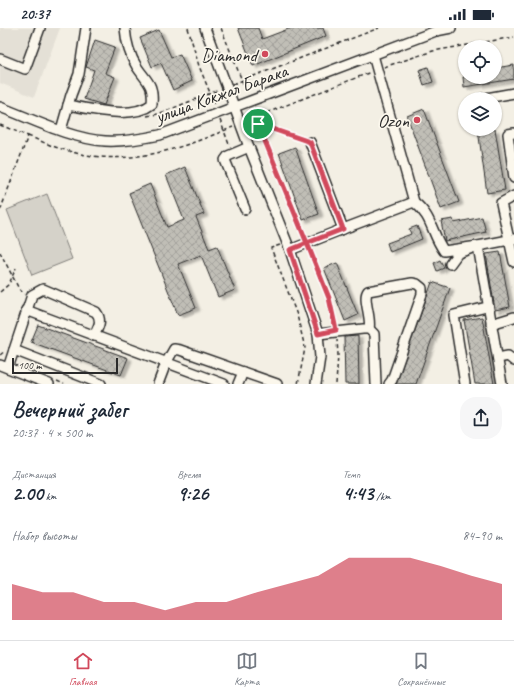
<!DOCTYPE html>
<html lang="ru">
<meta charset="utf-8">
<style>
:root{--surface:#fff;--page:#f6f6f7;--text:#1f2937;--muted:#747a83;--line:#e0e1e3;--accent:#d1495b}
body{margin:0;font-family:Caveat,sans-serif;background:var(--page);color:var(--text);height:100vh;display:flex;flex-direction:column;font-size:15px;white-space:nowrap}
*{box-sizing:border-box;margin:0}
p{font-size:13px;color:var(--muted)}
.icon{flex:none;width:22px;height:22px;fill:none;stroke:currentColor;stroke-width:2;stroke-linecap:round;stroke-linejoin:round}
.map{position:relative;height:356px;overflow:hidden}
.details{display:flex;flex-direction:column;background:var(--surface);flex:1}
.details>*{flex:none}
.buttons{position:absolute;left:458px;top:12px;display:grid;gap:8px}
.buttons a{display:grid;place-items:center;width:44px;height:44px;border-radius:50%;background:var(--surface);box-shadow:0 1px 3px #0004;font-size:20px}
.scale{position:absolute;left:12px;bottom:10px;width:106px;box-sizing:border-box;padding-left:4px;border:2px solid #2b2b2b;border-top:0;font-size:11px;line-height:14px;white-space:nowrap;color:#2b2b2b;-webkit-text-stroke:3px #fbf7ec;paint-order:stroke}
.pin{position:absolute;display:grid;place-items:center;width:34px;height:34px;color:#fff;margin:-17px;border:2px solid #fff;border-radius:50%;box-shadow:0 1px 4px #0007}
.round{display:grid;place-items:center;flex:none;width:42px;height:42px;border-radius:16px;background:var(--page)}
.head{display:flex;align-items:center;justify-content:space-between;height:68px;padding:0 12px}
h1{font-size:22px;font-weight:700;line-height:30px}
.stats{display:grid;grid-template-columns:repeat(3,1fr);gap:6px;height:68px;padding:4px 12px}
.stats div{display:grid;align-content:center}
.stats b{font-size:20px;font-weight:700}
.stats small{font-size:11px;font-weight:400}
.stats p{font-size:11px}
.chart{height:112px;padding:8px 12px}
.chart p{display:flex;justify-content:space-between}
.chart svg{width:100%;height:72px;margin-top:4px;fill:var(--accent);opacity:.7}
.status{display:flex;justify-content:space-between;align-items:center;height:28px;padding:0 20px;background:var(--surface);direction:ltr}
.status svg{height:11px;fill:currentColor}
.menu{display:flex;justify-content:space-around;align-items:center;height:56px;border-top:1px solid var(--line);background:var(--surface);font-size:11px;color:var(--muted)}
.menu a{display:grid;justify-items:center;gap:2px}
.menu .current{color:var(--accent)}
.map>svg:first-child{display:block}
</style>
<div class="status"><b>20:37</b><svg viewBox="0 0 49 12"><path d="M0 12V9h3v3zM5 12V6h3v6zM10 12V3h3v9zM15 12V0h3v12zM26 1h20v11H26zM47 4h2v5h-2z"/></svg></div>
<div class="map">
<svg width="514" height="356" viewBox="0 0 514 356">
<defs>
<pattern id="building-cross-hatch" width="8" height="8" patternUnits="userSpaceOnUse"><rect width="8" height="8" fill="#c0beb6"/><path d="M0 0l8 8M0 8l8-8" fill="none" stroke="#a5a39d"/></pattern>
<filter id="shadow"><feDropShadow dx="4" dy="2.5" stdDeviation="1" flood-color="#0004"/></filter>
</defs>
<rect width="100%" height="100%" fill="#f3efe4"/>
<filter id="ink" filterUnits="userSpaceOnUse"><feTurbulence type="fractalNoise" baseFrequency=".025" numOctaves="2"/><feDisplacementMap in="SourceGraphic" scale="8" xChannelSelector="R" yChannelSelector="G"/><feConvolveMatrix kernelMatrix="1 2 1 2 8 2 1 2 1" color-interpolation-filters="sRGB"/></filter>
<g filter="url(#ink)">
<path fill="#e4e0d6" d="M0,0H60L34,69L0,55Z"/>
<path fill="#d5d2c9" stroke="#807e7a" d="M47,166L72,231L32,247L7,182Z"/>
<g fill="url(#building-cross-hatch)" stroke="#2b2b2b" filter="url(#shadow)">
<path d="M238,0H258L262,11L291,0H323L326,8L253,38Z"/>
<path d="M159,2L171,29L180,26L192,53L173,62L161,35L152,39L140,10Z"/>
<path d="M95,12L115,19L105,45L115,49L104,77L84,71L94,42L86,39Z"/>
<path d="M514,37V51L464,59L463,49H495V40Z"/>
<path d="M428,39L433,54L424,57L419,42Z"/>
<path d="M424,81L459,174L441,181L407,88Z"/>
<path d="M495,101L505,162L487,165L478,102Z"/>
<path d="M295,119L319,186L303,192L279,125Z"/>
<path d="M185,139L204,186L196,189L209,221L217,218L235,262L218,269L201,227L178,236L196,280L178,287L129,165L150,156L167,199L184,192L166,147Z"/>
<path d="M482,189L486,204L445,213L441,193L453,191L454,195Z"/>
<path d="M417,198L422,211L390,224L387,215L411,206L409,201Z"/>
<path d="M500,224L510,279L495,282L486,226Z"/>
<path d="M440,232L444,240L437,243L434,235Z"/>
<path d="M337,235L358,287L345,293L324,240Z"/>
<path d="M432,254L450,260L416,356H396Z"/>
<path d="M482,289L494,356H475L464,292Z"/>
<path d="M38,297L128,330L121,347L31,314Z"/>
<path d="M358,308L359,356H345L344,309Z"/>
</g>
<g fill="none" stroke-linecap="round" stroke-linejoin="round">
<defs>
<g id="minor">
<path d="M205,0L249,119L290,222L318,306L320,329L316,356"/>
<path d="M0,31L25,41L40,0"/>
<path d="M481,71L514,65"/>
<path d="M68,77C91,81 132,92 152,76C154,56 147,54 137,39C130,28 126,13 125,0"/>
<path d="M0,79C32,91 71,111 105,113C124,114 141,111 160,107L436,3L451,0"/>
<path d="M61,102L71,67L79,46L86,0"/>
<path d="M514,105L508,106L514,150"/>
<path d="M514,168L501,175L514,234"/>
<path d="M414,174C433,189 431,205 444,223L478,218L502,356"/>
<path d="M245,181L225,132L228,128L249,119"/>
<path d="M343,201L414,174L373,27"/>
<path d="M290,222L343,201L310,114"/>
<path d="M450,236L458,225L478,218L514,211"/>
<path d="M26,282L224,356"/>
<path d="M491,296L514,289"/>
<path d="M369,301C372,290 362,270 368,263L412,255L417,256L422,260V266L392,352L389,356"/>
<path d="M318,306L363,301H369L374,306L376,356"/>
<path d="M14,322L101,356"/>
<path d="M498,330L508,328L514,333"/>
<path d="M0,337L49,356"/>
<path d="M8,340L32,267L43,261L96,284C103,293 98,299 94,308"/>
<path d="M158,356L166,335L174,321L180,322L277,356"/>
<path d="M238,356L243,344"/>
<path d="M465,356L454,287L487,279"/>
</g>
</defs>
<use href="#minor" stroke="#2b2b2b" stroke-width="12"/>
<g stroke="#2b2b2b" stroke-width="1.5" stroke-dasharray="4 3" stroke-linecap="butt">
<path d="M188,0L199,38L215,77"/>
<path d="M221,0L247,65"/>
<path d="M384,39L433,23L514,9"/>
<path d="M233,56L379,0"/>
<path d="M147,88L158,86L219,62"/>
<path d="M220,92L230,119"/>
<path d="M248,92L256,89L252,80"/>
<path d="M258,96L304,112"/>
<path d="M0,97L28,108L0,183"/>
<path d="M28,108C39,112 50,118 62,121C124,141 175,123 233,99"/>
<path d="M304,208L256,89L371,44"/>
<path d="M280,217L271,220L297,287L305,320L298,356"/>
<path d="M310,223L329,270L335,297"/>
<path d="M0,224L19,261L25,267"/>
<path d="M0,264L9,256L16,240"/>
<path d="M0,327L5,323"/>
<path d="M57,353L64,356"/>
<path d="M336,356L338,327L337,312"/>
</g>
<use href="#minor" stroke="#fbf7ec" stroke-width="9"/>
</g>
</g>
<g fill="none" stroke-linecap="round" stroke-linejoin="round" filter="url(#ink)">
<defs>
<path id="route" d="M258,96L307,215L290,222L318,306L336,302L329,270L307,215L343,201L310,114L258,96"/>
</defs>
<use href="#route" stroke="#fff" stroke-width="8"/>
<use href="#route" stroke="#d1495b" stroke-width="5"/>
</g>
<g fill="#d1495b" stroke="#fbf7ec" stroke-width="1.5">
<circle cx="265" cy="26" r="4"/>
<circle cx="417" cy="92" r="4"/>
</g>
<g text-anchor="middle" stroke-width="3.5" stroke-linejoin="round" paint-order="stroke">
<g font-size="19" fill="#2b2b2b" stroke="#fbf7ec" text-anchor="end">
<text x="257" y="33">Diamond</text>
<text x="409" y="99">Ozon</text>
</g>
<g font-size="19" fill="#2b2b2b" stroke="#fbf7ec">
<text transform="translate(221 65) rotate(-20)" y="7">улица Кокжал Барака</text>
</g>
</g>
</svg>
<div class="buttons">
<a><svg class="icon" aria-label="locate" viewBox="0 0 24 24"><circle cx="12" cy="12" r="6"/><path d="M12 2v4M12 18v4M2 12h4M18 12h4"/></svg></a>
<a><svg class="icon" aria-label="layers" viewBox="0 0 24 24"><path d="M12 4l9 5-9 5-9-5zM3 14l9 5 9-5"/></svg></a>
</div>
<div class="scale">100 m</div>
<div class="pin" style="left:258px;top:96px;background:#1e9e55"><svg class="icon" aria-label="arrive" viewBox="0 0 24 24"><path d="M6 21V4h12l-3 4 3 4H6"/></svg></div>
</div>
<section class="details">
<div class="head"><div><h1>Вечерний забег</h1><p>20:37 · 4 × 500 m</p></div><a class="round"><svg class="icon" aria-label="share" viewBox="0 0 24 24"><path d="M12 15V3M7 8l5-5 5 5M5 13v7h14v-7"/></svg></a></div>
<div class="stats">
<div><p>Дистанция</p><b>2.00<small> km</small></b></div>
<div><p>Время</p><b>9:26</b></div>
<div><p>Темп</p><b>4:43<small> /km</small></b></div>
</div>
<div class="chart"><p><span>Набор высоты</span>84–90 m</p>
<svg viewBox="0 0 160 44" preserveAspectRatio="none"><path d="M0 44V22L10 27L20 27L30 33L40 33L50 38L60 33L70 33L80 27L90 22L100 17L110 6L120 6L130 6L140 11L150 17L160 22V44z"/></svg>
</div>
</section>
<nav class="menu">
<a class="current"><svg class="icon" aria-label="home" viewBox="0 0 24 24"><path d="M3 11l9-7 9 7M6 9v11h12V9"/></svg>Главная</a>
<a><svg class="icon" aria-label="map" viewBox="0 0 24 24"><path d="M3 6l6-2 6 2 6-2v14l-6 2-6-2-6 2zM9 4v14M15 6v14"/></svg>Карта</a>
<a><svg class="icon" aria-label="saved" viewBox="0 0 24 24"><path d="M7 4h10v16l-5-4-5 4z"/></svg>Сохранённые</a>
</nav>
